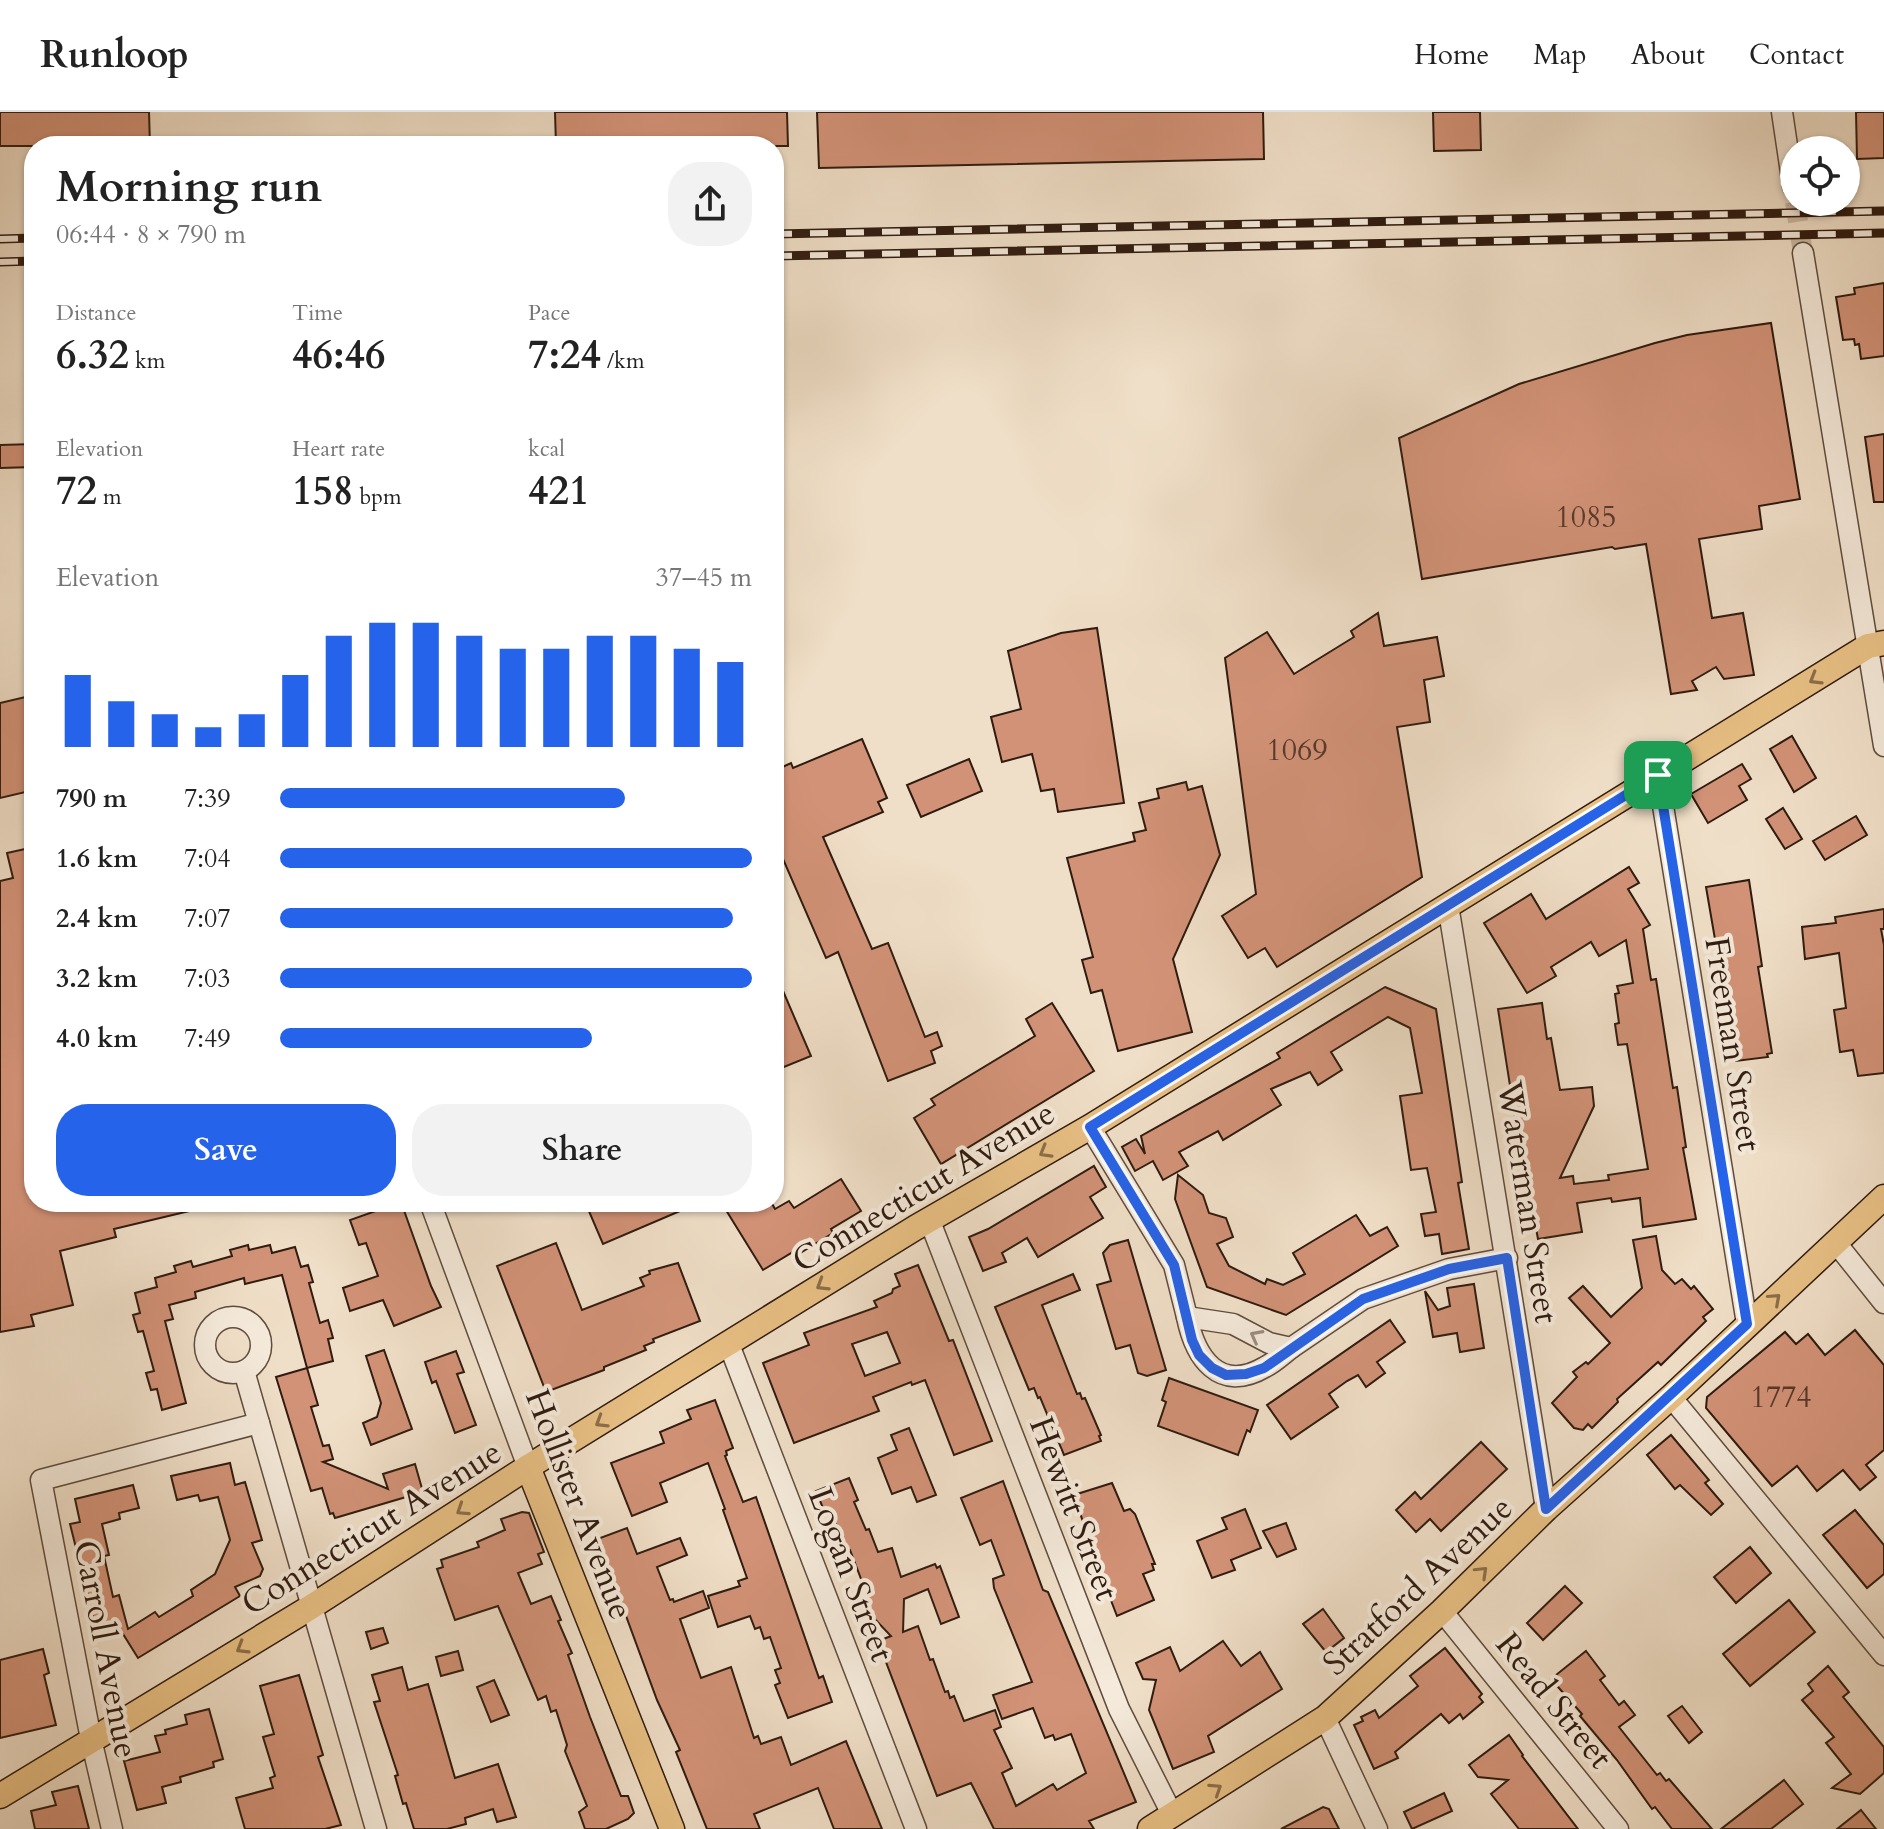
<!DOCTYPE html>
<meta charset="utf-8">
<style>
:root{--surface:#fff;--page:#f2f2f2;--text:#222;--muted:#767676;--line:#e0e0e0;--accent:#2563eb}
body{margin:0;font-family:Cardo,serif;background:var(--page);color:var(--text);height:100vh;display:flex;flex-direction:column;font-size:30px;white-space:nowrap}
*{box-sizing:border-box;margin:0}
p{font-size:26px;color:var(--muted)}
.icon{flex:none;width:44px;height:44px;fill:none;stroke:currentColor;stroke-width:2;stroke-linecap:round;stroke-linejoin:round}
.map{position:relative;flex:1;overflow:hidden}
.details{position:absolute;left:24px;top:24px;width:760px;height:1076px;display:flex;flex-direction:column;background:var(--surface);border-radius:32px;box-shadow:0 2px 6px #0004}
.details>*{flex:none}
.fabs{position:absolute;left:1780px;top:24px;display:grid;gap:16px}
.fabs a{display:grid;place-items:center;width:80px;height:80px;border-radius:50%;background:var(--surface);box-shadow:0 2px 6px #0004;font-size:40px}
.pin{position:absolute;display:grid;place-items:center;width:68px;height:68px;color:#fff;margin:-34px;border-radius:16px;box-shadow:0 4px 12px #0006}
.round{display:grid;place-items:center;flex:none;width:84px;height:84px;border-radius:32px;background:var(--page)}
.summary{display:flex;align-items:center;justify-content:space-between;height:136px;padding:0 32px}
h1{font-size:44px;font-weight:700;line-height:60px}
.figures{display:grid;grid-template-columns:repeat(3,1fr);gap:12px;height:136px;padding:8px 32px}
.figures div{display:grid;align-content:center}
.figures b{font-size:40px;font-weight:700}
.figures small{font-size:22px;font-weight:400}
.figures p{font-size:22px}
.chart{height:224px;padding:16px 32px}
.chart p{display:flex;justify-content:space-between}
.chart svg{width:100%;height:144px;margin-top:8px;stroke:var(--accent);stroke-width:6}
.button{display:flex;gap:16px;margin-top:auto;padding:16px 32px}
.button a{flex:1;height:92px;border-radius:32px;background:var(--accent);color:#fff;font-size:32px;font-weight:700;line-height:92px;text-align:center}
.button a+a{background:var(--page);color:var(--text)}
ul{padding:0 32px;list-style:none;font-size:26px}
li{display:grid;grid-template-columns:128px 96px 1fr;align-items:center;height:60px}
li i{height:20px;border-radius:10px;background:var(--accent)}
header{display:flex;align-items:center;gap:48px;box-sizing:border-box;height:112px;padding:0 40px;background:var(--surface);border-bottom:2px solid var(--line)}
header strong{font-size:38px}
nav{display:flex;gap:44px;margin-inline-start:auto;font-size:28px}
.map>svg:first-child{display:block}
</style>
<header>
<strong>Runloop</strong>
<nav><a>Home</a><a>Map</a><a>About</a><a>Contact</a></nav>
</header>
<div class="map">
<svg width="1884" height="1717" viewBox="0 0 1884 1717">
<rect width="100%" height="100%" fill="#f0dfc8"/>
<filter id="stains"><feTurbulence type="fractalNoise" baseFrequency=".0025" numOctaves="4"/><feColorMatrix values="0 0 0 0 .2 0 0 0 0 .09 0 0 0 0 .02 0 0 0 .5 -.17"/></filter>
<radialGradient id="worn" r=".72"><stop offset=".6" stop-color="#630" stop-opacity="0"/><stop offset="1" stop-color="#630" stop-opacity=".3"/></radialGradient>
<g fill="#d29277" stroke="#2f1b10" stroke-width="2" fill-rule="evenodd">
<path d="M0,0H149L150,34H0Z"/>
<path d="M555,0H787L788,34H629V26L584,27V34H556Z"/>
<path d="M817,0H1263L1264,47L819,56Z"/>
<path d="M1433,0H1480L1481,38L1434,39Z"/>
<path d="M1856,0H1884V46L1857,47Z"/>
<path d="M1884,171V244L1861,247L1859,232L1855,233L1854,227L1843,228L1836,185L1855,182L1854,176Z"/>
<path d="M1771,211L1800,387L1759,394L1762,417L1699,427L1712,506L1743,501L1754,563L1724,567L1716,555L1692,569L1697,578L1671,582L1646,432L1615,437L1612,435L1422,467L1399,326L1519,272L1655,231L1687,223Z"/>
<path d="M1884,322V390H1874L1865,325Z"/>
<path d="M34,332V355L0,356V333Z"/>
<path d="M1378,501L1384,534L1437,525L1444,564L1424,568L1430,610L1397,615L1422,765L1277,855L1265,836L1248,846L1222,804L1256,782L1225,546L1267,520L1294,562L1354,525L1351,519Z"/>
<path d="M1097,516L1124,691L1058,700L1054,677L1041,679L1032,642L1002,650L991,605L1021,597L1008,539L1061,521Z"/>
<path d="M34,583V678L0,686V591Z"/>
<path d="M1792,624L1816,666L1794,680L1770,637Z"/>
<path d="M862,627L887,686L878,690L883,700L823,725L872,837L888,831L925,925L937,920L942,934L931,939L935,951L888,969L838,840L826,846L780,740L774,743V659L791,651L793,656Z"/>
<path d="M969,647L982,679L921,705L907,673Z"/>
<path d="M1742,652L1751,667L1739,674L1747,688L1708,711L1691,682Z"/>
<path d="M1186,670L1188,678L1202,674L1220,743L1173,847L1192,920L1118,939L1102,878L1091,881L1082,848L1093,845L1067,746L1135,729L1133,721L1146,718L1139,691L1159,686L1157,677Z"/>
<path d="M1783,696L1802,727L1785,737L1766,707Z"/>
<path d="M1856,704L1867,723L1825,748L1813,729Z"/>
<path d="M34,735V1090H201L202,1096L114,1117L116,1125L60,1139L73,1193L31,1203L34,1214L0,1220V769L13,766L7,741Z"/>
<path d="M1629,755L1639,771L1628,777L1650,813L1643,817L1651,868L1656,867L1673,976L1677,975L1686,1035L1683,1036L1696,1107L1643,1115L1640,1086L1612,1090L1611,1086L1577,1091L1582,1120L1538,1127L1532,1095H1529L1498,897L1542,891L1547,927L1551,926L1560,978L1592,975L1594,994L1560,1066L1573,1064L1574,1072L1609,1068L1608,1063L1648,1057L1627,932L1618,933L1615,912L1619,911L1615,882L1619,881L1617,874L1633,871L1626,828L1599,844L1591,830L1551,855L1556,864L1527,881L1484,811L1531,782L1546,807Z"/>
<path d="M1749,768L1762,854L1758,855L1772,941L1767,942L1768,945L1736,949L1706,775Z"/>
<path d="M1884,797V817H1881L1884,833V961L1858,964L1853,938L1840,940L1834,898L1846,896L1839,841L1805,847L1802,815L1836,811L1835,805Z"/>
<path d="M774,858L811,944L774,959Z"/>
<path d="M1385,875L1436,897L1462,1070L1458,1071L1469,1137L1442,1142L1439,1122L1425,1124L1421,1102L1436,1100L1427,1056L1411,1058L1400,984L1422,981L1410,916L1388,905L1331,940L1342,958L1318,973L1310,960L1271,977L1281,993L1223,1028L1218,1019L1179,1040L1188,1054L1163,1068L1153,1049L1135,1059L1122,1035L1136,1027L1145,1042L1141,1024L1280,946L1277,941Z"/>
<path d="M1052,891L1094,959L941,1052L914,1006L935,993L931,987L1035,924L1026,907Z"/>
<path d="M1094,1054L1106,1075L1090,1085L1103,1106L1038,1145L1027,1126L1002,1141L1006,1150L983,1159L969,1125L988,1117Z"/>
<path d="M1178,1063L1203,1083L1209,1101L1226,1106L1233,1125L1217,1132L1229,1154L1265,1172L1267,1167L1283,1173L1305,1162L1293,1141L1356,1103L1370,1124L1387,1115L1398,1134L1286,1203L1207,1175L1175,1087Z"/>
<path d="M841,1067L861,1099L831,1117L833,1121L795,1144L793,1140L763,1158L721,1090H771L775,1097L789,1089L794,1096Z"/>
<path d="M401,1090L431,1174L441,1195L394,1214L383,1188L350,1199L343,1176L378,1164L366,1131L359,1133L350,1108Z"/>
<path d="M585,1090H701L603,1132Z"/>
<path d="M1656,1124L1662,1158L1675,1172L1682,1167L1691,1177L1694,1174L1713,1197L1703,1205L1706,1209L1661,1253L1658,1250L1617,1287L1618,1290L1592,1316L1588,1312L1583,1318L1574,1316L1552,1291L1577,1265L1573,1260L1586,1250L1588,1252L1610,1231L1569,1186L1583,1174L1611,1205L1642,1176L1633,1128Z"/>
<path d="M1128,1128L1166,1258L1147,1264L1138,1261L1130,1233L1116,1237L1097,1173L1111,1169L1103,1141L1110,1133Z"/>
<path d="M556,1131L582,1198L644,1174L640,1166L650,1162L649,1159L678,1151L700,1209L653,1227L654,1230L644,1234L646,1238L604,1255V1258L546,1280L497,1154Z"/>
<path d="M248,1133L249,1138L270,1133L272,1141L295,1135L301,1155L308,1153L313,1170L309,1171L320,1211L328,1208L333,1226L328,1227L333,1249L307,1256L282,1163L245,1172L244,1166L195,1180L196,1186L169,1193L173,1207L165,1209L186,1291L162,1298L157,1277L151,1278L146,1261L154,1259L143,1219L138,1220L133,1203L140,1201L135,1181L157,1175L155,1166L176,1160L174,1154L191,1149L193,1155L232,1144L230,1138Z"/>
<path d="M918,1153L949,1229L953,1228L992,1329L954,1343L925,1268L912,1273L911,1270L873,1285L879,1299L794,1331L763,1251L809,1233L804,1221L877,1195L874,1189L892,1181L893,1177L900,1174L895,1162ZM887,1220L900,1251L865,1264L852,1232Z"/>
<path d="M1073,1162L1080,1178L1042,1193L1077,1282L1080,1281L1082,1287L1085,1286L1101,1323L1099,1324L1101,1329L1064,1343L1040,1285L1038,1286L1034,1276L1029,1278L995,1195Z"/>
<path d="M1474,1172L1484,1236L1460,1240L1457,1221L1433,1225L1425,1179L1438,1198L1450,1194L1447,1176Z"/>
<path d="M1390,1208L1405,1230L1377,1250L1385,1261L1366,1275L1358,1263L1347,1269L1329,1282L1338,1295L1291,1327L1267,1293Z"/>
<path d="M1855,1218L1884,1253V1338L1866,1353L1876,1365L1860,1378L1843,1358L1817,1379L1797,1354L1772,1374L1706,1296L1707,1285L1785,1220L1796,1232L1808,1222L1825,1243Z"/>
<path d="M384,1238L412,1317L371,1333L363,1311L377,1305L381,1291L366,1244Z"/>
<path d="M456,1239L464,1260L457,1262L476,1313L455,1321L436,1269L432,1271L425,1250Z"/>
<path d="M307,1256L318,1293L311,1295L323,1334L329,1333L333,1347L323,1350L388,1377L383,1362L415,1352L423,1380L335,1406L333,1401L330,1402L322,1376L311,1379L276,1265Z"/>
<path d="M1169,1266L1258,1298L1250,1320L1247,1318L1238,1343L1158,1314L1166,1290L1162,1288Z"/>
<path d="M715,1288L733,1336L726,1339L727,1343L725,1344L743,1390L756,1385L819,1566L823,1564L832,1590L788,1606L775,1573L780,1571L775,1558L781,1556L770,1525L764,1527L760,1515L755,1517L750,1504L718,1515L708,1484L740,1474L738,1469L747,1466L723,1398L725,1397L708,1351L660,1371L667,1390L632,1404L611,1351L664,1331L660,1320L691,1307L687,1298Z"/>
<path d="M909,1316L936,1383L917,1390L911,1375L892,1382L878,1346L897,1338L891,1323Z"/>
<path d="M1671,1323L1709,1368L1705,1371L1723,1392L1711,1403L1680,1373L1675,1377L1647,1343Z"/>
<path d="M1481,1330L1507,1357L1441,1419L1430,1407L1416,1420L1396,1398L1415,1380L1421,1387Z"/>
<path d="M230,1351L235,1373L245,1370L262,1428L252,1431L263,1457L260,1464L235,1475L240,1484L138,1546L123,1522L99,1528L70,1412L80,1410L75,1387L133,1373L139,1396L119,1401L120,1407L102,1412L109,1443L104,1444L113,1485L119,1483L128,1517L155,1500L159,1505L193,1484L191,1478L215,1462L230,1428L218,1385L200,1389L198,1383L177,1388L171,1364Z"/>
<path d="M849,1366L858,1388L854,1390L866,1418L869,1417L878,1440L892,1436L901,1465L935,1452L937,1456L940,1454L959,1505L941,1512L928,1477L904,1487L903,1520L918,1514L930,1548L933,1547L945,1580L948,1579L950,1586L954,1584L964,1609L995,1598L1001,1615L994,1618L1012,1656L1002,1661L1016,1694L1053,1672L1057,1678L1086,1661L1071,1622L1055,1628L1053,1623L1045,1626L1033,1596L1002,1607L993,1583L1032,1570L994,1476L993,1467L1004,1463L991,1428L980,1433L961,1386L1003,1369L1043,1478L1048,1480L1136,1690L1089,1709L1094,1717H994L971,1671L937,1684L878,1529L891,1524L867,1499L864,1490L869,1488L850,1438L847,1439L831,1399L825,1401L816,1379Z"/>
<path d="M1112,1371L1124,1399L1130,1397L1135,1402L1155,1452H1152L1154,1458L1143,1462L1154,1488L1117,1504L1088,1429H1082L1083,1410L1074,1383Z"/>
<path d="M1245,1397L1261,1436L1231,1448L1235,1458L1212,1466L1197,1429L1227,1417L1222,1406Z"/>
<path d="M1855,1398L1884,1433V1462L1867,1476L1823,1423Z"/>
<path d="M522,1400L529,1401L544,1440L538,1442L542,1452L518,1461L531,1492L551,1484L561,1508L558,1509L572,1541L568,1543L590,1605L621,1684H628L634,1701L628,1707L606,1717H585L579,1700L587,1694L565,1639L567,1633L556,1598L551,1600L546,1584L538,1588L498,1494L455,1508L437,1457L443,1455L441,1448L479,1435L477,1430L505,1418L501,1407Z"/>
<path d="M1286,1411L1296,1437L1277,1445L1263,1419Z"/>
<path d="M627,1416L637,1442L680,1426L687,1443L657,1455L670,1488L673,1487L674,1490L703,1479L709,1496L680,1507L701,1566L731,1555L754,1626L758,1624L761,1632L781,1625L791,1653L846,1629L882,1717H834L818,1676L754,1702L760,1717H707L676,1640L680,1638L657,1588L619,1485L604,1451L601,1452L592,1429Z"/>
<path d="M1750,1435L1771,1461L1736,1491L1714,1465Z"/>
<path d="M1565,1474L1582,1491L1543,1528L1527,1511Z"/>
<path d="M1789,1488L1815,1520L1750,1574L1723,1542Z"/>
<path d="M1323,1497L1344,1526L1326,1540L1303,1512Z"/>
<path d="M383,1516L388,1531L371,1537L366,1520Z"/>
<path d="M1223,1529L1241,1554L1260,1540L1282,1577L1208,1624L1214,1640L1173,1657L1149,1598L1156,1568L1143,1567L1136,1551L1170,1535L1180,1559Z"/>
<path d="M1445,1536L1482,1582L1479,1585L1483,1590L1463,1607L1460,1602L1449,1611L1441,1602L1395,1640L1398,1646L1374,1657L1354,1613L1363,1609L1361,1605L1375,1598L1379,1606L1418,1574L1410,1564Z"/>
<path d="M43,1537L49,1561L44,1563L56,1613L0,1626V1548Z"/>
<path d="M458,1539L463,1558L441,1564L436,1545Z"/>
<path d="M1586,1539L1605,1564L1600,1568L1619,1593L1624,1589L1635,1603L1619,1615L1657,1663L1660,1661L1666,1669L1669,1667L1712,1717H1672L1655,1695L1652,1697L1617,1648L1580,1604L1582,1602L1551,1567Z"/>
<path d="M1828,1554L1849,1580L1843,1585L1884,1635V1661L1860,1682L1832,1676L1851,1662L1826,1631L1834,1625L1802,1588L1813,1579L1808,1572Z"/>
<path d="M402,1555L408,1578L428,1572L455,1666L498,1652L516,1705L497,1710L493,1697L465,1706L466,1712L447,1717H414L406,1691L403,1692L395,1664L398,1663L374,1590L380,1589L372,1563Z"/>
<path d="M299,1563L323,1643L318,1645L341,1713L325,1717H245L236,1686L273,1676L270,1666L275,1664L263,1625L274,1622L260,1574Z"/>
<path d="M494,1568L509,1603L491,1610L477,1575Z"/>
<path d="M1682,1594L1702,1620L1689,1631L1668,1604Z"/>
<path d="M209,1597L223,1647L213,1650L214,1655L180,1665L181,1670L162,1675L166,1691L137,1698L124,1649L160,1640L155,1624L166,1622L165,1618L187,1612L185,1603Z"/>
<path d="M1509,1623L1523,1643L1522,1644L1578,1717H1519L1491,1682L1508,1668L1478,1665L1469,1653Z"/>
<path d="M1784,1668L1803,1692L1771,1717H1721Z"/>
<path d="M78,1674L89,1717H35L31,1699L56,1693L52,1680Z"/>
<path d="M1444,1681L1452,1699L1412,1717L1404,1700Z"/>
<path d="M1323,1695L1329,1697L1339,1717H1281Z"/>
<path d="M1861,1698L1876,1717H1837Z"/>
</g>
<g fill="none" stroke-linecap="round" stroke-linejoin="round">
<path stroke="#c9b8a3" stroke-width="20" stroke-dasharray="20 10" stroke-linecap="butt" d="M1795,90L1803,141"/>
<defs>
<g id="minor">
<path d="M1782,0L1793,74"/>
<path d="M1803,141L1884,634"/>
<path d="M1658,663L1747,1212"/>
<path d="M1448,793L1546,1397"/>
<path d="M1090,1015L1174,1153L1187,1205L1233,1212L1269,1231L1291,1236L1363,1187L1449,1157L1507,1146"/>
<path d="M430,1090L528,1355"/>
<path d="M929,1107L1119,1597L1173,1704"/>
<path d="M1836,1131L1884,1191"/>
<circle cx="233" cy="1233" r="28"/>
<path d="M1187,1205C1195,1245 1219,1282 1265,1255C1275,1250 1283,1242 1291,1236"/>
<path d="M728,1230L916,1717"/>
<path d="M244,1259L376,1717"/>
<path d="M1671,1285L1884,1543"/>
<path d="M1442,1499L1618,1717"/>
<path d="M1325,1606L1377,1717"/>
<path d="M112,1717L91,1627L41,1368L259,1311"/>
</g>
<g id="major">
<path d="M528,1355L672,1717"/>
<path d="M0,1684L311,1495L528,1355L915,1116L1090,1015L1868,534L1884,531"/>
<path d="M1150,1717L1325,1606L1442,1499L1546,1397L1671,1285L1884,1085"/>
</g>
</defs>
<use href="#minor" stroke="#5f4c3e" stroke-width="23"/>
<use href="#major" stroke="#2f1b10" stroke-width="27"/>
<use href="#minor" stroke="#f5eadb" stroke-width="20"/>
<use href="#major" stroke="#e8c084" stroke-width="24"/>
<defs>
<g id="rail">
<path d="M774,122L1884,99"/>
<path d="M0,127L34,126"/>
<path d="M774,144L1884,121"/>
<path d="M0,150L34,149"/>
</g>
</defs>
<use href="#rail" stroke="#2f1b10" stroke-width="9"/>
<use href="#rail" stroke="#f5eadb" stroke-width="6" stroke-dasharray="18" stroke-linecap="butt"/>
</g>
<defs><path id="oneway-chevron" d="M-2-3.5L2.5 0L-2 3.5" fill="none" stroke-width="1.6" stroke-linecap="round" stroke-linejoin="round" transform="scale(2)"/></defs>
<g stroke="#8c6e4a">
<use href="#oneway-chevron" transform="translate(1815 567) rotate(149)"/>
<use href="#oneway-chevron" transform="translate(1045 1040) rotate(150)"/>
<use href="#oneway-chevron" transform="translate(822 1173) rotate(148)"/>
<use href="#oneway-chevron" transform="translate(1775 1187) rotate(-42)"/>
<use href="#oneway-chevron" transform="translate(601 1310) rotate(148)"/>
<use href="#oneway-chevron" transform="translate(462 1398) rotate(147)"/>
<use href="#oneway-chevron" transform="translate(1482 1460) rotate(-44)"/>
<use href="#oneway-chevron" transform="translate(242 1536) rotate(149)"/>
<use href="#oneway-chevron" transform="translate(1216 1677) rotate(-33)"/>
</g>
<use stroke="#9c8d80" href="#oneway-chevron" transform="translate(1256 1224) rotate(-152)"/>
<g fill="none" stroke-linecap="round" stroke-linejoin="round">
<defs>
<path id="route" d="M1658,663L1747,1212L1546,1397L1507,1146L1449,1157L1363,1187L1264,1256L1246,1262L1226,1263L1212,1256L1199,1243L1192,1228L1174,1153L1090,1015Z"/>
</defs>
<use href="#route" stroke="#fff" stroke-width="16"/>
<use href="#route" stroke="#2563eb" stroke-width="10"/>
</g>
<g text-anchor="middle" stroke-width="8" stroke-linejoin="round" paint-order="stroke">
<g font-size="30" fill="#58392a">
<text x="1586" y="415">1085</text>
<text x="1297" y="648">1069</text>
<text x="1781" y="1295">1774</text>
</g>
<g font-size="34" fill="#2f1b10" stroke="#f5eadb">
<text transform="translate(1734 932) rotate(81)" y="12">Freeman Street</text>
<text transform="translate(923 1074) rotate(-31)" y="12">Connecticut Avenue</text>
<text transform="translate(1529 1090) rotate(81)" y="12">Waterman Street</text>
<text transform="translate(580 1392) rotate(69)" y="12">Hollister Avenue</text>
<text transform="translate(1075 1396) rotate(69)" y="12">Hewitt Street</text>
<text transform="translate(371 1415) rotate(-32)" y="12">Connecticut Avenue</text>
<text transform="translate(852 1462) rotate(69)" y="12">Logan Street</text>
<text transform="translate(1417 1473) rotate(-43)" y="12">Stratford Avenue</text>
<text transform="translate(107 1537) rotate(79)" y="12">Carroll Avenue</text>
<text transform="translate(1555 1588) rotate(51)" y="12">Read Street</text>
</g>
</g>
<rect width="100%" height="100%" filter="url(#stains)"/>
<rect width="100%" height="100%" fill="url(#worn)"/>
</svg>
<div class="fabs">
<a><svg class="icon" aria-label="locate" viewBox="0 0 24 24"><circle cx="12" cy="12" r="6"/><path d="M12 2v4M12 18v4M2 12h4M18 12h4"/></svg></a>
</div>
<div class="pin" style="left:1658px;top:663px;background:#1e9e55"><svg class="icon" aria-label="arrive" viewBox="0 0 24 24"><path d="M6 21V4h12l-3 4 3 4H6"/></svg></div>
<section class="details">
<div class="summary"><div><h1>Morning run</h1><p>06:44 · 8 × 790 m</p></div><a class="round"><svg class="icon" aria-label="share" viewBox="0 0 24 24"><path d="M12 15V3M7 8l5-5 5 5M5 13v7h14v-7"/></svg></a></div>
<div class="figures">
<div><p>Distance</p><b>6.32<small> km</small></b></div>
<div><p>Time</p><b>46:46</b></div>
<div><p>Pace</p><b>7:24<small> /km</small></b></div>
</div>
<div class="figures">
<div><p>Elevation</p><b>72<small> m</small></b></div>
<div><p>Heart rate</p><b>158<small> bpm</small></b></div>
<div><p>kcal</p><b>421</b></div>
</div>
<div class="chart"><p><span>Elevation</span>37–45 m</p>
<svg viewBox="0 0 160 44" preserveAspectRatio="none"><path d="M5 44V22M15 44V30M25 44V34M35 44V38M45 44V34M55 44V22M65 44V10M75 44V6M85 44V6M95 44V10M105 44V14M115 44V14M125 44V10M135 44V10M145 44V14M155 44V18"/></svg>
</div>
<ul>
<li><b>790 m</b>7:39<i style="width:73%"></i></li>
<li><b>1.6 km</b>7:04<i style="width:100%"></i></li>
<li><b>2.4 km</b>7:07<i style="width:96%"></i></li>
<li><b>3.2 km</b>7:03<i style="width:100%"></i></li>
<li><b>4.0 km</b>7:49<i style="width:66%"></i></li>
</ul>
<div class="button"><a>Save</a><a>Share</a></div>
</section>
</div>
